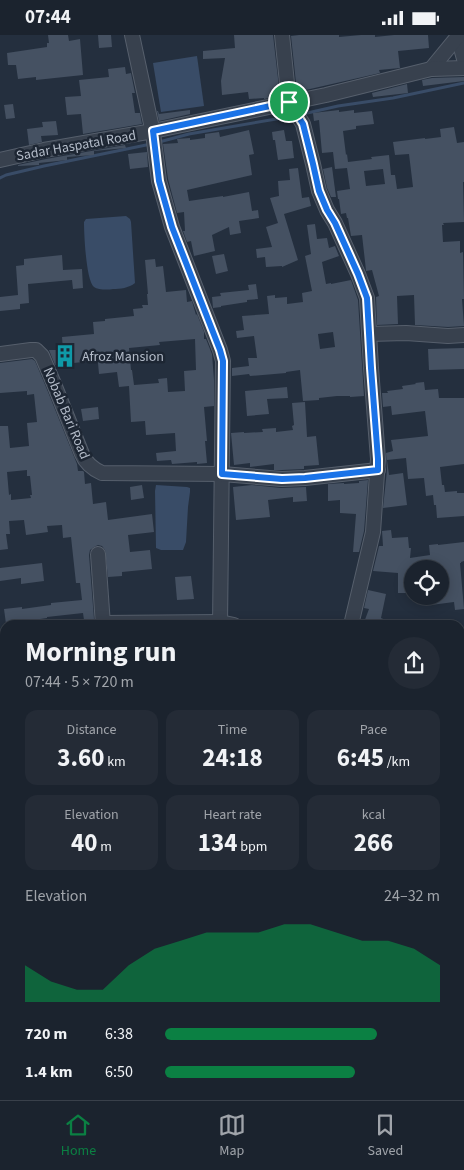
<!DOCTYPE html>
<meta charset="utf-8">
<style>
:root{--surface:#1b232e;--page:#242b36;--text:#f1f3f6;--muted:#a0a4aa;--line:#39404a;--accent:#0b8043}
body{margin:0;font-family:"Source Sans 3",sans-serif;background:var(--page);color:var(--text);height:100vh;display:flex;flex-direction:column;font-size:19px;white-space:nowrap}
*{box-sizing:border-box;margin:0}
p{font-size:16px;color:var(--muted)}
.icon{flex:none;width:28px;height:28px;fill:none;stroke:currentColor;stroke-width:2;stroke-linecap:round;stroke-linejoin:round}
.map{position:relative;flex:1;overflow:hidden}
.details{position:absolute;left:0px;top:585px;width:465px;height:480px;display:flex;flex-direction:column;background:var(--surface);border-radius:15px 15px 0 0;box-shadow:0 2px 12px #0003,0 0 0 1px var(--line)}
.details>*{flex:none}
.controls{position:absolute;left:404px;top:525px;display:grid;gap:10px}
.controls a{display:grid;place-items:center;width:45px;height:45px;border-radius:50%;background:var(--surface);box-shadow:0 2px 12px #0003,0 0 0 1px var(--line);font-size:25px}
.pin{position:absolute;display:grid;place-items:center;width:42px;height:42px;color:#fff;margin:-21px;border:2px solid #fff;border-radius:50%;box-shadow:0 1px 5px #0007}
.round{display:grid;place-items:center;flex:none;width:52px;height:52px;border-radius:26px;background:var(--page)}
.overview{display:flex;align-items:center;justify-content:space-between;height:85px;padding:0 25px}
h1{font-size:28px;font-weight:700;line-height:38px}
.figures{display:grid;grid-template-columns:repeat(3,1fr);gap:8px;height:85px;padding:5px 25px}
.figures div{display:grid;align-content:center;border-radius:12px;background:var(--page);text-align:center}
.figures b{font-size:25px;font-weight:700}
.figures small{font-size:14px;font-weight:400}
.figures p{font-size:14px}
.chart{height:140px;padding:10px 25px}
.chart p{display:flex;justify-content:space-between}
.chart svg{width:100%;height:90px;margin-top:5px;fill:var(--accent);opacity:.7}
ul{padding:0 25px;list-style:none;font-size:16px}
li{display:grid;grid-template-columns:80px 60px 1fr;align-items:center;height:38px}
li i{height:12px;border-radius:6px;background:var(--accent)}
.status{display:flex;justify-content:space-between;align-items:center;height:35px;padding:0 25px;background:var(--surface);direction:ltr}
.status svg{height:14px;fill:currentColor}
.dock{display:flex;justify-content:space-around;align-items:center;height:70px;border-top:1px solid var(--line);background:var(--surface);font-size:14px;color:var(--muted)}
.dock a{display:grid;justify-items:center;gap:2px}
.dock .on{color:var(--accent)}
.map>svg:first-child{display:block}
</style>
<div class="status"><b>07:44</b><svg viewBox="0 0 49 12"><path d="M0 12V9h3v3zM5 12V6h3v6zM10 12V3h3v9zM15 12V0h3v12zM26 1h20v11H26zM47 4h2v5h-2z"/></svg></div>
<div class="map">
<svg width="464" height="1065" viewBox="0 0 464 1065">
<rect width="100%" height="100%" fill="#242f3e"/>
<g fill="#394c67">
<path d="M197,21L204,71L161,77L153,28Z"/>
<path d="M126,181L130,184L131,187L135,248C129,253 120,254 113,254C108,255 98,255 94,252C86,246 84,198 84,187L86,184Z"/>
<path d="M156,450L187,452L190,453V457L188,472L186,507L183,515H161L156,513L155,456Z"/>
</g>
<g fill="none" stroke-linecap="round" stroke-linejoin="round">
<g stroke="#394c67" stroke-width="3">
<path d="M303,79L338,71L393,63L464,48"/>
<path d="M159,107L189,99L288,82"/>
<path d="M0,143L6,140L44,131L151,109"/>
</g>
</g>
<g fill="#455162" fill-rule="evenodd">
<path d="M48,0H68L69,6L80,4L83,40L36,45V42L18,44L16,30H8L7,18L47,12V8H49Z"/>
<path d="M98,0H111L112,12L99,13Z"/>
<path d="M234,0H273L280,61L264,64V63L249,64L248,57L222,60L221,46L225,23L203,24V16L235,13Z"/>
<path d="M299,0H339V2L361,0H375V2L394,0H428L429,13L398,16L400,33L379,35L380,38L297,57L291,1Z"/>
<path d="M125,32L126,39L131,38L135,58H132L135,78H140L142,89L83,99L81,79L67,80L65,62L81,61L79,45L109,42L108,34Z"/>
<path d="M464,42V46L423,51L422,45L432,43Z"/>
<path d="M407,49L408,58L373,62L372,58Z"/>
<path d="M13,69L15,83L6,84L4,70Z"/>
<path d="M190,75V79L159,86L157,76H158L159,79Z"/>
<path d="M339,75V77L354,75V78L372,76L374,89L356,91V94L343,96L346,120L347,119L348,127L372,124L371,122L389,120L391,140H395L397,154L413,152L409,119L395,120L393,107L425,103V104L441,102L440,94L454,92L457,108L464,107V147H463L464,187L443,188L444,190H442L443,207L460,206V218L463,217L464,264H462L464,291L448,292L415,290L414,260L397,261L398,289L377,290L376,262L379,261L372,235L366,236V235L362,200L351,201L348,183H347L346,178L341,179L339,164H338L337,156L350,154L347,133L335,134L333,117L322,118L319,85L314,86L313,78ZM383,134L385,149L366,151L364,136Z"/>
<path d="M56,86L58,100L41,101L42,107L29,110L27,94L43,92L42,87Z"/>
<path d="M249,95L254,119L249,120L252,140L187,155L189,166L223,161V162L249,157L252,176L258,175L259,183L239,186L241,198L230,200L229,192L212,200L215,216L194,221L191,206L187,207L183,196H185L184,177L177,178L168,144L163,109L178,108L177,104L190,103V105L205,103V99L219,97L220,102Z"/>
<path d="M284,95L286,106H292L294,123L278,125L275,105H273L272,97Z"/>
<path d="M125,110L126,113L94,116V120L67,122V125L39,128V130L18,131V130L46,124Z"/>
<path d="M147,117L148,132L130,134L128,119Z"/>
<path d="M332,132L336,162H331L327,153L323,134Z"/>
<path d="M298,133L302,163L309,162L311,171L284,179L298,225L282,232V231L266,232L265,222L257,223L256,214L272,212L266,192L278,188L270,163L279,161L278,146L290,145L289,134Z"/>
<path d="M315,189L317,204L327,203L329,213L335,211L339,221L322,227L326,249L331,248V249L351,245L358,265L364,361L350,362V361H337L319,363V365L303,366L300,335L286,337V338L250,341L249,339L232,341V333L249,331L248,323H257L254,301L237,303L236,296L244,295L242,281L269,279L267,261L275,260V263L287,262V269L303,267L302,258L312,256L305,221L311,219L307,190ZM333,297L335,312L320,314L318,299Z"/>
<path d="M224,219L228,236L216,239L212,221Z"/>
<path d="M62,220L63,235L82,234L83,253L73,254L72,245L28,249L29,268L20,269V274L0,276V262L18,260L16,231L24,230V224Z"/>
<path d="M155,224L156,232L163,231L166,257L186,255L187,267L192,266L196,280L197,279L204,297V304H206L212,319L214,345V371L204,372L207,406H205L207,428L197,429V427L172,429L171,425L157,426L156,418L176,416L175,398L146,400L145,386L131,387L129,351L119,352L117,337L99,339L98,328H93L92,326L55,330L49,315H63L62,302L94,299L93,287L105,286V284L134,281L133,274L143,273L142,270H148L147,259H148L145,225ZM195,304L196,335L184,336L185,356L168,357L167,343L158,344L159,348L134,350L132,335H131L129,313L160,310L159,307Z"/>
<path d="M256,249L258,264L247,265V267L221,271V272L213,273L212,262L221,261L220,258L249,255L248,250Z"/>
<path d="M464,313V334L429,335L428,314Z"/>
<path d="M32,324L35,326L46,352L77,429L78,436H83L84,437L85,449L91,448L93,469L106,467L108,485L152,479L154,497L128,500L130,517L150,515L152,534L122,537V541L108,542L105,515L102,511L98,510L94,512L90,515L89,520L94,584L84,585L83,578L47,582V583L6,589L4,574L22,572V574L51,570V568L82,565L80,548H76L71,502L63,503L62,490L47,491L48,497L26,500L24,485L9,486L10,499H6L8,514L0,515V391H8L10,413L29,411L27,388L37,387L34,359L27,360V356L0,358V328ZM27,435V441H30L32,460H30L31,463L11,465V459L9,460L7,437Z"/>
<path d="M424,347L425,355L438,354L439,363H464V429L440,432L442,450H444L445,457L457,456V458H464V481L437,483L436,470H434L433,460L426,461L424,443L408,444L406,423L387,425L389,440L403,438L407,470L383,473L387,435L386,418L393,416L391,405L428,401L425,376L392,380L391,371L383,372L382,358H388L387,356L403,354L402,351L416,349L415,348Z"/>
<path d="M287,352L288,363L267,364L269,379L247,381L245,356Z"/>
<path d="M305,367L307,402L316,401L319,430L304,431V434L282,435H274V429L250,432V428L234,430L231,398L244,397V398L263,397L262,394L276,393V397L293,395L292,391L294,390L292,368Z"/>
<path d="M98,372L99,384L83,386L81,374Z"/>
<path d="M368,445L364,496L359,517H353L356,479L340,478V465L328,466V449L344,448V449L359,448V446Z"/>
<path d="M142,450L144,463L131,465L130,452Z"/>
<path d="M252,450L281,453L306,452L307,466L293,467V462L268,465L270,482L236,485L233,452Z"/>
<path d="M391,495L392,503L408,502L409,513H411L410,523L430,520L429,510L438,509V510L464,507V526L461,527V528H460L464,574L455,575L454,567L431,570L430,561H440V534H412V558H398V538L373,536L379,511H383L382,496Z"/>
<path d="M42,528L44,546L21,549V543L0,546V533Z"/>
<path d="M191,541L194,564L177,565L175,542Z"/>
<path d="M368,555L386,559L381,583L397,590H363L369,574L364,573Z"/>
</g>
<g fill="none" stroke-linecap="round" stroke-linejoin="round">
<defs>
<g id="minor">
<path d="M132,0L153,98L159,146L172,192L220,315L223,326L220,590"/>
<path d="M282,0L289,67L303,89L313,129L319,156L327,175L335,188L358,239L367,263L371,333L378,424L373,497L351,590"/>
<path d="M458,2L464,24"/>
<path d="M431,34L459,0"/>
<path d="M0,125L44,115L153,96L326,60L431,34L464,33"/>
<path d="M369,299L406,298L448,301L464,300"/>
<path d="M0,319L31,315H36L42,321L54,349L82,419C86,429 93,434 102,438L222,439L282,444L305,443L378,435"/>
<path d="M98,519L103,590"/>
<path d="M103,588L220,587L234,590"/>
<path d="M0,654C3,666 9,683 0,693"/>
<path d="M460,654L464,641"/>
<path d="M460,717L464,710"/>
<path d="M0,738L5,746"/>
<path d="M460,845H464"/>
<path d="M5,915L2,916L5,932"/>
<path d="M152,1060L154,1065"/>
<path d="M224,1060L225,1065"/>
<path d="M310,1065L312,1060"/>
</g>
</defs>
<use href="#minor" stroke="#565f6c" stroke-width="16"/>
<use href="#minor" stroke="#38414e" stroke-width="14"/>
</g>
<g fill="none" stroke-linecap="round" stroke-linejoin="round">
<defs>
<path id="route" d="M289,67L303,89L313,129L319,156L327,175L335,188L358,239L367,263L371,333L378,424V435L305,443L282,444L222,439L223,326L220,315L172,192L159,146L153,96Z"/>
</defs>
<use href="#route" stroke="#fff" stroke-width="10"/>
<use href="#route" stroke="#1a73e8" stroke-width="6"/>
</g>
<defs>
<symbol id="building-bare" viewBox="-9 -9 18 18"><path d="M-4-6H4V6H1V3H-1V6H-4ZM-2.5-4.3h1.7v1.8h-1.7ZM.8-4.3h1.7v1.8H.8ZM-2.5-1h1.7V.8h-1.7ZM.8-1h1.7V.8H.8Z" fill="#0f9aa8" stroke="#1d2633" stroke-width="2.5" paint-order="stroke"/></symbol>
</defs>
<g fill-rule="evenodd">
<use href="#building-bare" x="49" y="305" width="32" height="32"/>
</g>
<g text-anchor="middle" stroke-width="5" stroke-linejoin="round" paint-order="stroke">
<g font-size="14" fill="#b4bcc9" stroke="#1d2633">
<text transform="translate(76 110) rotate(-10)" y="5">Sadar Haspatal Road</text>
<text transform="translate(67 378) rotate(67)" y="5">Nobab Bari Road</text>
</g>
<g font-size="14" fill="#b4bcc9" stroke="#1d2633" text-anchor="start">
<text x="82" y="326">Afroz Mansion</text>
</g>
</g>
</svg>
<div class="controls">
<a><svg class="icon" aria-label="locate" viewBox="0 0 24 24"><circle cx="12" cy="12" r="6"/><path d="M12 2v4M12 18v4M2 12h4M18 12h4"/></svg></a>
</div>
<div class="pin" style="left:289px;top:67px;background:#1e9e55"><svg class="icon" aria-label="arrive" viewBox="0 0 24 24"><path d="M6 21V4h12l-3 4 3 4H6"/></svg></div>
<section class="details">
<div class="overview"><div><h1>Morning run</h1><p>07:44 · 5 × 720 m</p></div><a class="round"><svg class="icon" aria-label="share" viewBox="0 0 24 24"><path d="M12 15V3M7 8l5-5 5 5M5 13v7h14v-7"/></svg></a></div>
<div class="figures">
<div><p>Distance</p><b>3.60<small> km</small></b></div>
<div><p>Time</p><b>24:18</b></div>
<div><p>Pace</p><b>6:45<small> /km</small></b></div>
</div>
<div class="figures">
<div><p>Elevation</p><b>40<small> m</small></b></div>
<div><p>Heart rate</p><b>134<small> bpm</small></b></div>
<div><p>kcal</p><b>266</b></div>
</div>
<div class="chart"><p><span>Elevation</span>24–32 m</p>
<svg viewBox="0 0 160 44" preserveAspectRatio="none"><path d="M0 44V26L10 34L20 38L30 38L40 26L50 18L60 14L70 10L80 10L90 10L100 6L110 6L120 10L130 14L140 14L150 18L160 26V44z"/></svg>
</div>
<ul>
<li><b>720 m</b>6:38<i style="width:77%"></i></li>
<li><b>1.4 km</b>6:50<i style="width:69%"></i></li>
</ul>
</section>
</div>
<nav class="dock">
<a class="on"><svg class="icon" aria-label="home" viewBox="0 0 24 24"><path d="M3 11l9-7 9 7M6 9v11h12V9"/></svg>Home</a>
<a><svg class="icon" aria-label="map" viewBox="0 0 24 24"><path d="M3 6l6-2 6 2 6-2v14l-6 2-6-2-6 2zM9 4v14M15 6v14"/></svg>Map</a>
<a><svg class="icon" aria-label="saved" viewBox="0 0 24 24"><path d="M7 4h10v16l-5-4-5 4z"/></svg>Saved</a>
</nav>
